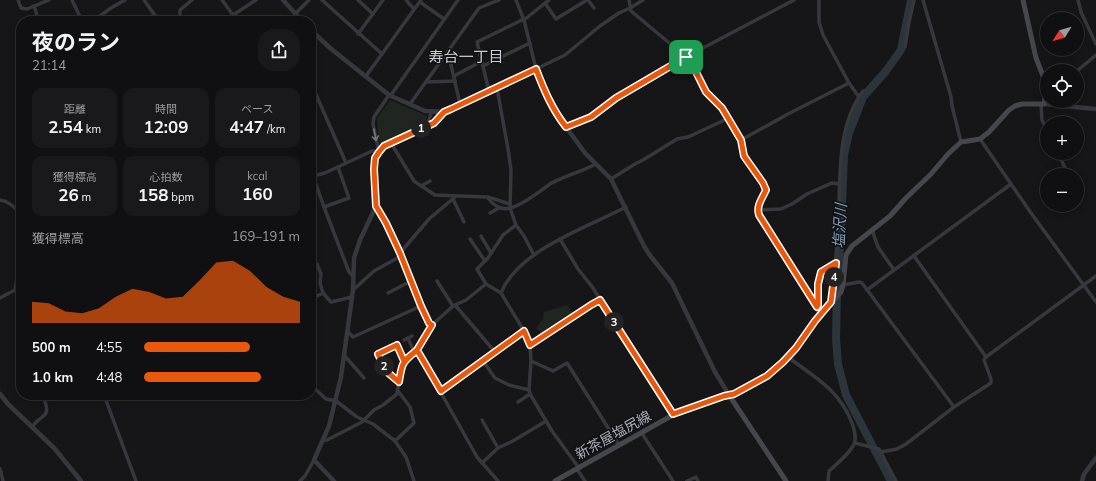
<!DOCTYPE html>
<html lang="ja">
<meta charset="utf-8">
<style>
:root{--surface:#101012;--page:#19191b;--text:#f1f3f6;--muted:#9c9d9f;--line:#303032;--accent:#ea580c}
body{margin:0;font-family:Mulish,"Noto Sans JP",sans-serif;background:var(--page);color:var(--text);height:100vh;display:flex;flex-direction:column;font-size:15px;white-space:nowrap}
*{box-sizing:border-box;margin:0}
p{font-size:13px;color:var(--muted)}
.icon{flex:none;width:22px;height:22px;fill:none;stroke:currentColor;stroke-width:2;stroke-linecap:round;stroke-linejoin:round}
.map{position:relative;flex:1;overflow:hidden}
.side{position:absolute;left:16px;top:16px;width:300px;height:384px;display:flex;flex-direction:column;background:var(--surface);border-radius:16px;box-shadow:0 2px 10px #0003,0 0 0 1px var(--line)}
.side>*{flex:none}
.needle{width:26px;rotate:233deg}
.tools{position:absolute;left:1040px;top:12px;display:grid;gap:8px}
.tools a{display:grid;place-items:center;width:44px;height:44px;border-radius:50%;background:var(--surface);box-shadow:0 2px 10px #0003,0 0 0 1px var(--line);font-size:20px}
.pin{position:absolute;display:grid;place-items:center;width:34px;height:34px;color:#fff;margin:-17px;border-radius:8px;box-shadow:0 2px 6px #0006}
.km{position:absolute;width:20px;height:20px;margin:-10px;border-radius:50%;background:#222;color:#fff;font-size:11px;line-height:20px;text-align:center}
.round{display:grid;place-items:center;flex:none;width:42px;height:42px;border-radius:16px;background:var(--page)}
.headline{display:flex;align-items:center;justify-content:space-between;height:68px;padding:0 16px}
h1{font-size:22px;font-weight:700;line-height:30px}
.figures{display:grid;grid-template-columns:repeat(3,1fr);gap:6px;height:68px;padding:4px 16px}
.figures div{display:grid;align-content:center;border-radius:10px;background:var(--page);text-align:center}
.figures b{font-size:17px;font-weight:700}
.figures small{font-size:11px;font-weight:400}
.figures p{font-size:11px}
.chart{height:112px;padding:8px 16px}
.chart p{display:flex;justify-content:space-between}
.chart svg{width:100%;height:72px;margin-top:4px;fill:var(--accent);opacity:.7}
ul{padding:0 16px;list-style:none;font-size:13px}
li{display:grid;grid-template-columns:64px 48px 1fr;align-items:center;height:30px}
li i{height:10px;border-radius:5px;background:var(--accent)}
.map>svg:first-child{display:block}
</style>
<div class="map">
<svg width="1096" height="481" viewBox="0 0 1096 481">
<rect width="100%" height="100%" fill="#161618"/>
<g fill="#1e261f">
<path d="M390,100L427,116L426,121L422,125L380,145L378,132L377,118Z"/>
<path d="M567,305L574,315L542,335L539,330L536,328L543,319L544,312Z"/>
</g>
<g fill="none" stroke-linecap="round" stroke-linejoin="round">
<path stroke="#2c353c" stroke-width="8" d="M891,481L846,395L838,364L836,339L837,290L841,229L844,155L849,133L863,97L886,71L901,50L911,0"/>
<g stroke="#37383d" stroke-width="3.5">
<path d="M18,0L21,8L27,9L49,0"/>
<path d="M72,0L82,21"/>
<path d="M144,0L159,21"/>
<path d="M222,0L233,15"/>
<path d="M322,0L382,54"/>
<path d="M358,0L373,14"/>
<path d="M406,0L414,9"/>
<path d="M516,0L524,20L536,69L565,55L600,26L619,13L630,8L643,0"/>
<path d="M588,0L594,8"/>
<path d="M629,0L631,11L686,57L695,68L706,92L723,108L729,118L741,140L745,155L763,183L766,190C762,199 756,205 759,215L820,315"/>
<path d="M923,0L951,97L952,106L961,142"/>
<path d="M1078,0L1081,12L1096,44"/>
<path d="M420,2L444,19"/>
<path d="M545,3L556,19L587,0"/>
<path d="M34,6L39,21"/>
<path d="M295,14L309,0"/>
<path d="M180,15L185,21"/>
<path d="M524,20L549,0"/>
<path d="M93,21L111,8L125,0"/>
<path d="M142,21L154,15"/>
<path d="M173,21L180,15V10L192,0"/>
<path d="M220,21L233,15L256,0"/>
<path d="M358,34L383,0"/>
<path d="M905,47L909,22L914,0"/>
<path d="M448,52L460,104"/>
<path d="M483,66L530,43"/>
<path d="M1077,71L1096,55"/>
<path d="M366,76L421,0"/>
<path d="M454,76L482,61"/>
<path d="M426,82L455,81"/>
<path d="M311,83L346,163"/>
<path d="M849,83L859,97"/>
<path d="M497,88L508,149L511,170L510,208L516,225L524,236L534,255"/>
<path d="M489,91L477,42L524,19"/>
<path d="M391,95L458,0"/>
<path d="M410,104L479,8L499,0"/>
<path d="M1041,104L1042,120L1047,130"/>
<path d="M427,125L432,111"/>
<path d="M566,127L582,121L591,117L616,98L686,57L794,0"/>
<path d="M980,139L1031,213L1096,302"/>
<path d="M741,140L788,114L849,83L823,35L819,22V0"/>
<path d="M391,143L414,181L435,195L487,197C493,205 500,211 510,208C523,205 540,191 550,184C564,176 581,172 596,164"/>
<path d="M1058,153L1067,172"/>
<path d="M311,174L313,176L324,207L349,272L353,276"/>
<path d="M313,176L325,173L372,151L379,152L373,124L374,117L389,95"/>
<path d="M611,179L635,164L643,160L677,139L688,137L729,118"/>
<path d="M421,186L430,181"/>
<path d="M488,197L510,204"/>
<path d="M453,199L464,222"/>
<path d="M0,200C9,201 15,208 21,214"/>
<path d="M376,206C385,221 392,236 399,253C405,267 422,319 432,325"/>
<path d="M324,207L349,198L338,167"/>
<path d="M757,210L781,209L792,204L807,194L832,183L839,184"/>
<path d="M490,213L499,208"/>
<path d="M516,225L503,235L488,258L477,269L486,284L501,293L524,331L530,345L531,361L529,390L530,394L552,431L579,468"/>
<path d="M872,230L878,247L894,270"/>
<path d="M481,236L491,253"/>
<path d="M470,239L485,261"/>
<path d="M560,239L578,269L593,288L673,415"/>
<path d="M400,253L429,219L455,197"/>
<path d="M914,256L986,357"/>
<path d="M311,264L314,263L317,264L321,274L320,283L323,293"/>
<path d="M437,281L453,306"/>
<path d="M843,285L859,282L862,283L954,407"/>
<path d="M353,290L374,271L401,256"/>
<path d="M867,290L1011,184"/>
<path d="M388,293L411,281"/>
<path d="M501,293C518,250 588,227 626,207"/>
<path d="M0,298L15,290L17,278L21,273"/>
<path d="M311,299L323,293L331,302L352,297"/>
<path d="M831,302C834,277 837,252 838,227C841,183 835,128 863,91"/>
<path d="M455,305L495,352"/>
<path d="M817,307L818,305V284L821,272L836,263"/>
<path d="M347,331L353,337L421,306"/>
<path d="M408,338L414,352"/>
<path d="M404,340L412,336"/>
<path d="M530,345L591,305L600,301"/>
<path d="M417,350L477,457L498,481"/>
<path d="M344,355L364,378"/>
<path d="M788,357C815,378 839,389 852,423C854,429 857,437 854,444C850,453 837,464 829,471L828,481"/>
<path d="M483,361L495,378L509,385L529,390"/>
<path d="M531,361L553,371L567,363L619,445"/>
<path d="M399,382L386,371L378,354L397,345L404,361"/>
<path d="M311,385L326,399L336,401L357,417L373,424L395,441L406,457L414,481"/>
<path d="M441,391L524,331"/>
<path d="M104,395L136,481"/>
<path d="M518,402L530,394"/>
<path d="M482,420L498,448"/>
<path d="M32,427C43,411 52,421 43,395"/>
<path d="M641,432L673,481"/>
<path d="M322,441L327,440L362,422L374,410L383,405L397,394L401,366L404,361L417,350L432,325L453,306L466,300L486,284"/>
<path d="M395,441L414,423L410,407L398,391"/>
<path d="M855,443L879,449L896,481"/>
<path d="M881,452L897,449L906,444L954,407L991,383V379L984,360L986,357L1096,276"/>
<path d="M482,463L498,448L513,441L546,421"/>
<path d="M0,469L3,481"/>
<path d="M577,469L585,481"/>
<path d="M300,481L305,476L314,460"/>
<path d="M687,481L696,477L698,481"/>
</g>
<g stroke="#37383d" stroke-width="4.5">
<path d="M283,0L302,21"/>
<path d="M311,30L330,48L389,95L425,111L444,112"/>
<path d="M1044,104L1096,109"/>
<path d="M0,394L8,404L54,448L81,481"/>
<path d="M334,481L314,460L329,426L341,377L353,290L354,258L360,240L376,206L374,169L375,159L379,152L384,146L434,123L444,112L536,69L548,100L558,116L585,153L611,179L644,246L649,254L672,283L715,372L729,395"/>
<path d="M1082,481L1084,474L1096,458"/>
</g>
<g stroke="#45474d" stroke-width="5">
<path d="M729,395L786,481"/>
<path d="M555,481L673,415L724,396L734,394L767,376L783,362L796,349L815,321L841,292L843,285L846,255L852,246L890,216L906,198L931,174L948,154L961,142L980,139L989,132L1009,110L1015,106L1022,104H1044L1047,86L1036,58L1023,0"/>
</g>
</g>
<defs><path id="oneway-shaft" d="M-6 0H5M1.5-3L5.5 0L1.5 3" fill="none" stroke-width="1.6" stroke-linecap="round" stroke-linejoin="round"/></defs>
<use stroke="#757881" href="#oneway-shaft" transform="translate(375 135) rotate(80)"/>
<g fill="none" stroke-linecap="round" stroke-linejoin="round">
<defs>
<path id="route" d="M686,57L616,98L591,117L566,127C552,109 544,90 536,69L451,109L444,112L434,123L384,146L379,152L375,158L374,169L376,206L386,223L400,253L421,306L429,323L432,325L417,350L404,361L397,345L378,354L386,371L399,382C402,362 402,363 417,350L441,391L524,331L530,345L591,305L600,300L673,414L724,396L734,394L767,376L783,362L796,348L815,321L831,302L836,263L821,272L818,284V305L817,307L759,215C756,206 762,199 766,190L763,183L744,156L741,140L728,118L722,108L706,92L694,68L686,57"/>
</defs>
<use href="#route" stroke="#fff" stroke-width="8"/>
<use href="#route" stroke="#ea580c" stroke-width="5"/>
</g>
<g text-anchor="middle" stroke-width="3" stroke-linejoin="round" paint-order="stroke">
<g font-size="14" fill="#a8adb8" stroke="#111113">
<text transform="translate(613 435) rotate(-29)" y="5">新茶屋塩尻線</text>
</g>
<g font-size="15" fill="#c9ccd4" stroke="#111113">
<text x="466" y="62">寿台一丁目</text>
</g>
<g font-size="15" font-style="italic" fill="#7f9bb3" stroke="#111113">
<text transform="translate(840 226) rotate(-87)" y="5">塩沢川</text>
</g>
</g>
</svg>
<div class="tools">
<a><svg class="needle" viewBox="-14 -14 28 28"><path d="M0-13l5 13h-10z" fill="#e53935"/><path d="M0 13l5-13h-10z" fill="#9c9d9f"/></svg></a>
<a><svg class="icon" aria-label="locate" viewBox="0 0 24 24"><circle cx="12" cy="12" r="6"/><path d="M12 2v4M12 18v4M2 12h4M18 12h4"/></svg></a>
<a>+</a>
<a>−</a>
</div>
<div class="pin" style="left:686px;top:57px;background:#1e9e55"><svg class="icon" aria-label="arrive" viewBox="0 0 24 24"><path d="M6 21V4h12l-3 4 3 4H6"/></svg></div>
<b class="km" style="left:421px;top:128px">1</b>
<b class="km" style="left:384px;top:366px">2</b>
<b class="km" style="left:614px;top:322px">3</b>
<b class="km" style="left:834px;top:277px">4</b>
<section class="side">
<div class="headline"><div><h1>夜のラン</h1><p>21:14</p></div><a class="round"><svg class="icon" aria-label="share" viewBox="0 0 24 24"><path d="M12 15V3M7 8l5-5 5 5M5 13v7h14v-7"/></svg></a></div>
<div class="figures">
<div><p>距離</p><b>2.54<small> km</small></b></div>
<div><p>時間</p><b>12:09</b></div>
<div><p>ペース</p><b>4:47<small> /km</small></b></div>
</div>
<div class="figures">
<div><p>獲得標高</p><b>26<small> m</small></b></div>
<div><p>心拍数</p><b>158<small> bpm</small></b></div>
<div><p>kcal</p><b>160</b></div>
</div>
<div class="chart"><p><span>獲得標高</span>169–191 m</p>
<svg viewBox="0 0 160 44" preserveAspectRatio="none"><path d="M0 44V31L10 32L20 37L30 38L40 35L50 28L60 23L70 25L80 29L90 28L100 18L110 7L120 6L130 12L140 22L150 28L160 31V44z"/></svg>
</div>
<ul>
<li><b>500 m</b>4:55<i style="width:68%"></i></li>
<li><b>1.0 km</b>4:48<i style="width:75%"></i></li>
</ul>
</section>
</div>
